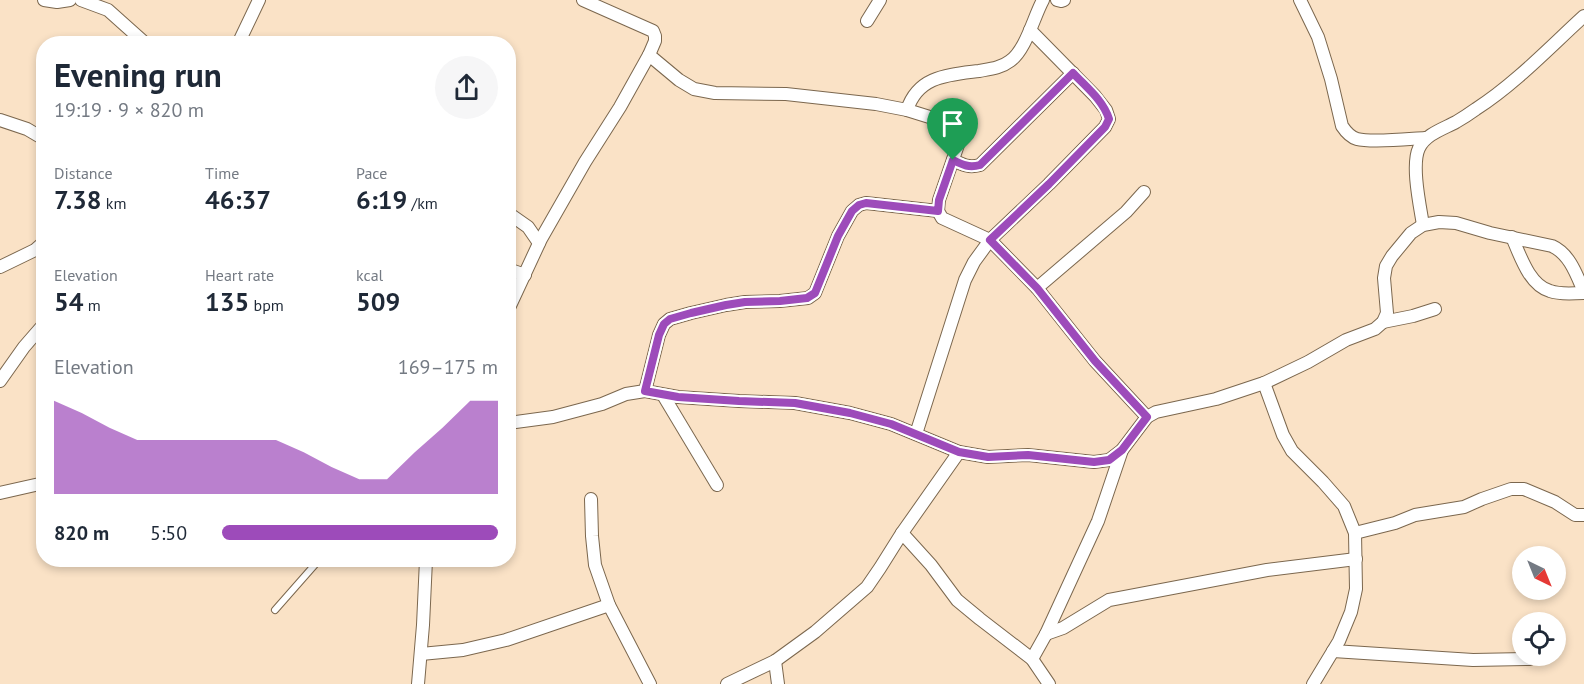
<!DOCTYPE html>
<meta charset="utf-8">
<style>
:root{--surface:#fff;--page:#f6f6f7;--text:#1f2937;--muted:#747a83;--accent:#9d4bba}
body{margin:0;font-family:"PT Sans",sans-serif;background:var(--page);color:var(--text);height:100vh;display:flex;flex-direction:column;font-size:22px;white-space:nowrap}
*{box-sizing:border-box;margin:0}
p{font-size:20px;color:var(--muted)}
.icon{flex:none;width:33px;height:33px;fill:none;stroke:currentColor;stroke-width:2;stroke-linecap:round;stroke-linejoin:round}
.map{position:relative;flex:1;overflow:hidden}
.sheet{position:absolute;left:36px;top:36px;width:480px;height:531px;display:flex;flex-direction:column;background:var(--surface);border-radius:24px;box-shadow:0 3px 9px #0003}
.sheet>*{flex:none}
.needle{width:39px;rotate:137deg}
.controls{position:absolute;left:1512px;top:546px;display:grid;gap:12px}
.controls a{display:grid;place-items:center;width:54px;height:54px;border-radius:50%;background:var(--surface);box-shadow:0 3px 9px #0003;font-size:30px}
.pin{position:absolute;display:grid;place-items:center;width:51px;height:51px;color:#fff;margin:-62px -26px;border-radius:50% 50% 50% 0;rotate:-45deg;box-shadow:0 0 6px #0007}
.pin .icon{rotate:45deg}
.round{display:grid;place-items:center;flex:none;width:63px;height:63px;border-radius:32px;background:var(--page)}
.head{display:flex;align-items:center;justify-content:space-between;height:102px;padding:0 18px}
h1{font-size:33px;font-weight:600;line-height:45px}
.metrics{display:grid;grid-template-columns:repeat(3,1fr);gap:9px;height:102px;padding:6px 18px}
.metrics div{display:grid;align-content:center}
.metrics b{font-size:26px;font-weight:600}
.metrics small{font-size:16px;font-weight:400}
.metrics p{font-size:16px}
.chart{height:168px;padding:12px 18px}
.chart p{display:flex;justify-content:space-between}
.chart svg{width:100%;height:108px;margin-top:6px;fill:var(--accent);opacity:.7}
ul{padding:0 18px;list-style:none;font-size:20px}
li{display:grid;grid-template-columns:96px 72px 1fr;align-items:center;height:45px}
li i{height:15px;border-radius:8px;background:var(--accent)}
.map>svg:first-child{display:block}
</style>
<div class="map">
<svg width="1584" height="684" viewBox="0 0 1584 684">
<rect width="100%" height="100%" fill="#fae2c6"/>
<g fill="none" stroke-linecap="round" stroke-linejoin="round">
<defs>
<path id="lane" d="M275,610L319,560"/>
<g id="street">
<path d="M44,0L57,2L70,0"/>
<path d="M81,0L108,10L146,44"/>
<path d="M1057,0L1061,1L1064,0"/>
<path d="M1300,0L1318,37L1331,79L1342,126C1346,132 1350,137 1357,139C1372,143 1408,139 1425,138"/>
<path d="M867,21L880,0"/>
<path d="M238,44L259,0"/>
<path d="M649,55L679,80L694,89L715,93L786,94L876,104L907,110L952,124L958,129L960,135L959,142L939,200L938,211L942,218L990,240L1037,288L1095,361L1147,417"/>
<path d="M907,110C918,76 947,75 979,71C990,69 1001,68 1010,61C1026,50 1034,16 1043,0"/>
<path d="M0,120L27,129L44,139"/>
<path d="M953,160C963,165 969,168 980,165L1073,73"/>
<path d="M508,213L528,227L539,243"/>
<path d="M1423,225C1420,206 1411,165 1419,148C1426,134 1443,129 1456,122C1463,118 1469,114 1476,109C1515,84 1550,47 1584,16"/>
<path d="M1512,237C1520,255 1529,285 1550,291C1561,295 1573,293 1584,293"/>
<path d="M0,267L35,250L44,242"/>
<path d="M508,269L525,275"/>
<path d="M1037,288L1126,212L1144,192"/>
<path d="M508,310L541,239L585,162L620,107L649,55L655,41V36L653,31L583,0"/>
<path d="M1383,322L1413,316L1435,309"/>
<path d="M0,381L24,347L44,324"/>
<path d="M1264,383L1283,435L1292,451L1323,482L1344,506L1355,533L1356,589L1351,612L1339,641L1313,684"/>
<path d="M645,391L659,335L664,324L670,319L691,313L726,305L745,302L780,301L808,298L815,293L838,236L852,211L859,205L866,203L938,211"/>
<path d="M663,395L717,485"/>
<path d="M508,423L553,417L602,404L626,394L645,391L678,397L739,401L795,403L850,413L891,424L959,452L988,457L1028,455L1094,462L1109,460L1122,450L1147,417L1156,412L1216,399L1264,383L1308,362L1346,340L1375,329L1383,322L1387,313L1384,278L1386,266L1392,256L1411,233L1423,225L1439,222L1456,223L1490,233L1552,246C1570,254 1577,276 1584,292"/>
<path d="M916,434L965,280L974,262L990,240L1049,184L1105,127L1109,119L1106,110L1095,96L1030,30"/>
<path d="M0,493L44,483"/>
<path d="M591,499L592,536L595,565L609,605L650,684"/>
<path d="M902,533L931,565L957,600L980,619L1032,659L1049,684"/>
<path d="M1355,533L1395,523L1415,515L1464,507L1482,499L1511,489H1524L1555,502L1575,515H1584"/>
<path d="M1046,634L1063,628L1109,600L1267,570L1356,559"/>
<path d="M1333,651L1473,660L1530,659"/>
<path d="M421,654L463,650L506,640L609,605"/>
<path d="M1032,659L1046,634L1098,521L1122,450"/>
<path d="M775,661L778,684"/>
<path d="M418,684L423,625L426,560"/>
<path d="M727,684L775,661L815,632L867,587L880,568L902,533L959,452"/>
</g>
</defs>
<use href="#lane" stroke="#7b674e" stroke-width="8"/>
<use href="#street" stroke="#7b674e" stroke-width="14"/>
<use href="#lane" stroke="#fff" stroke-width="6"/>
<use href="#street" stroke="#fff" stroke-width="12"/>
</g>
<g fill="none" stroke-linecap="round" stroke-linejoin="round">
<defs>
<path id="route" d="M1073,73C1086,87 1103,100 1109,119L1105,127L1049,184L990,240L1037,288L1095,361L1147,417L1122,450L1109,460L1094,462L1028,455L988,457L959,452L891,424L850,413L795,403L739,401L678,397L645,391L659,335L664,324L670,319L691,313L726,305L745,302L780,301L807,298L815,293L838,236L852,211L859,205L866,203L938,211L939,200L953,160C963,165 969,168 980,165Z"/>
</defs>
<use href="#route" stroke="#fff" stroke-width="12"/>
<use href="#route" stroke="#9d4bba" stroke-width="8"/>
</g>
</svg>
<div class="controls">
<a><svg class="needle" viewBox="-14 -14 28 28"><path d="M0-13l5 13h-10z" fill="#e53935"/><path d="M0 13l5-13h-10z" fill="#747a83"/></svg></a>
<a><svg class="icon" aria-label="locate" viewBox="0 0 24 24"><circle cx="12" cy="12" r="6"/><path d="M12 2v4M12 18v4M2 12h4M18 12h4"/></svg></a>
</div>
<div class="pin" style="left:953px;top:160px;background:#1e9e55"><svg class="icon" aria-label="arrive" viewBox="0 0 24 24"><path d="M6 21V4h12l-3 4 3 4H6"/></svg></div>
<section class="sheet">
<div class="head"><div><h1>Evening run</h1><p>19:19 · 9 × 820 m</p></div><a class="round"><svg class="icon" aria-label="share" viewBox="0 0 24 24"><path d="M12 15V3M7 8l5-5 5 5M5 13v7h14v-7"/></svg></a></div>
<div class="metrics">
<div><p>Distance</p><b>7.38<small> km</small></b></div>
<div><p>Time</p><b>46:37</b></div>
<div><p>Pace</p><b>6:19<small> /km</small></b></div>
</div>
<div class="metrics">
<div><p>Elevation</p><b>54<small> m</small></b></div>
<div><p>Heart rate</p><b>135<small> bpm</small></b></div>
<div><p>kcal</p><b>509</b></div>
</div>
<div class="chart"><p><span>Elevation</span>169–175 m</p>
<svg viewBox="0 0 160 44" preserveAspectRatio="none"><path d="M0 44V6L10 11L20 17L30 22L40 22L50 22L60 22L70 22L80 22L90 27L100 33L110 38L120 38L130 27L140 17L150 6L160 6V44z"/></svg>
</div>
<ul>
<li><b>820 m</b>5:50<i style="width:100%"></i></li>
</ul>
</section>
</div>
